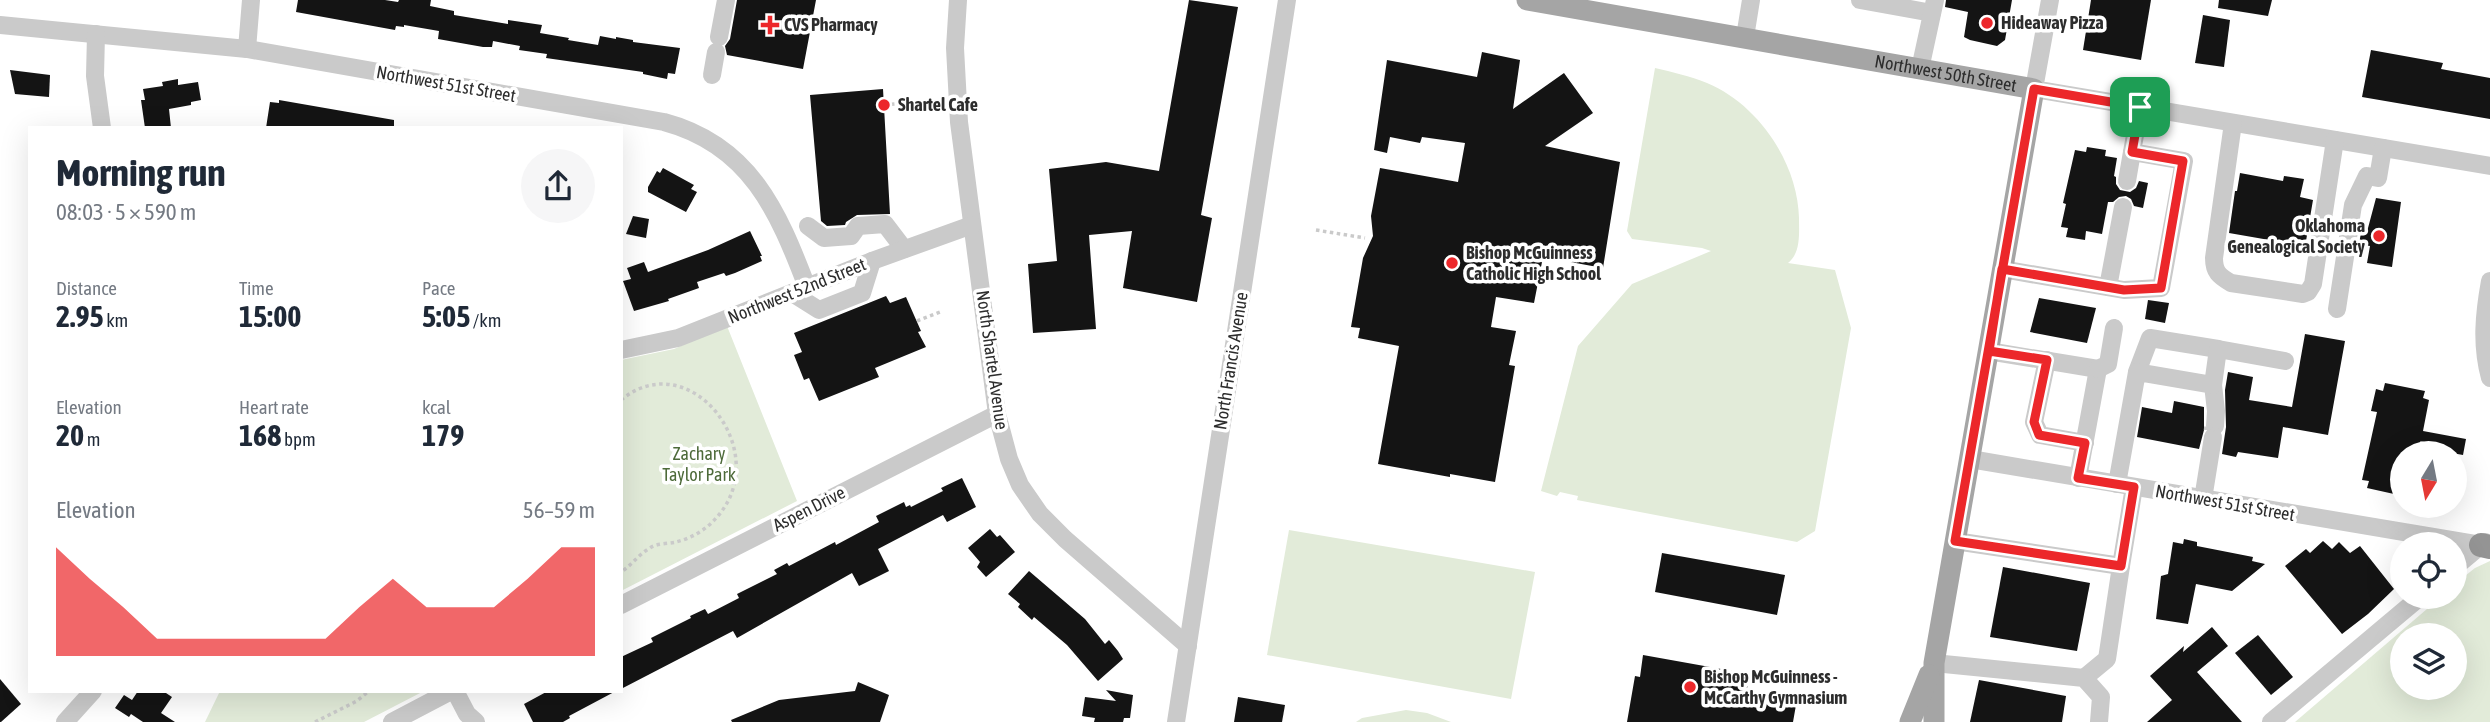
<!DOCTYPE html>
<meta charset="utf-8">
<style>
:root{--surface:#fff;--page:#f6f6f7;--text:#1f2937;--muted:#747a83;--accent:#ec272a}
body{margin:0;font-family:"Asap Condensed",sans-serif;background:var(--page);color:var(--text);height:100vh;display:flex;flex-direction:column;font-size:26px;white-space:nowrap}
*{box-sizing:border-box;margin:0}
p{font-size:23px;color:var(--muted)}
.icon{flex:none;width:38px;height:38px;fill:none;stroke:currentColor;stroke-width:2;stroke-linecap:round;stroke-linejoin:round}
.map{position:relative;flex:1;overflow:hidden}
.drawer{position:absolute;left:28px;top:126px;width:595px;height:567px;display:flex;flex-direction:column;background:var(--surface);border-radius:0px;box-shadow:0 7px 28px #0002}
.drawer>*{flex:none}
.needle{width:46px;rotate:190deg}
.buttons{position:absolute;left:2390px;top:441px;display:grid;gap:14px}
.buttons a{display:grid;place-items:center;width:77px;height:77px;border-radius:50%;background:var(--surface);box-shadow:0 7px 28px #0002;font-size:35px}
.pin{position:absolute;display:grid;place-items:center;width:60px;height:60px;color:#fff;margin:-30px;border-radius:14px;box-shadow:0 4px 10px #0006}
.round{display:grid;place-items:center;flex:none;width:74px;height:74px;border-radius:37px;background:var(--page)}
.headline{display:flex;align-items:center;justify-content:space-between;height:119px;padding:0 28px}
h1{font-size:38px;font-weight:700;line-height:52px}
.stats{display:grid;grid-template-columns:repeat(3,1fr);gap:10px;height:119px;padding:7px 28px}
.stats div{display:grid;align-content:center}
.stats b{font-size:30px;font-weight:700}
.stats small{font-size:19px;font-weight:400}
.stats p{font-size:19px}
.chart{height:196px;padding:14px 28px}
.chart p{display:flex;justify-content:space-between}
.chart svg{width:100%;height:126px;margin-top:7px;fill:var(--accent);opacity:.7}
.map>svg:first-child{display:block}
</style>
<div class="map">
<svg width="2490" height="722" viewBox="0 0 2490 722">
<rect width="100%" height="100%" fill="#fff"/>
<g fill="#e2ebd9" fill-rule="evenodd">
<path d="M1655,68C1672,72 1690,76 1707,83C1758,104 1798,163 1799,218C1799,233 1801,253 1788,263L1835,270L1851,328L1815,531L1797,542L1577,500L1578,496L1560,492L1557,496L1541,491L1578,346L1632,284L1711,251L1702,248L1632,239L1627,231Z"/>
<path d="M727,326L797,501L621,591V360L674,349Z"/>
<path d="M1289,530L1535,572L1511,699L1267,655Z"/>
<path d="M2490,561V722H2295L2441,597H2455V584L2475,568ZM2455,635V688H2403V635Z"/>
<path d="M220,691H424L364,722H205Z"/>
<path d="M1406,710L1427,713L1451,722H1356L1362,718Z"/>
</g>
<g fill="#141414">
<path d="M298,0H385L398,2L399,0H431L430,6L454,11V15L508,24V20L542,25L540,33L569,38L568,40L598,45L600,36L616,39V37L633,40V42L680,48L675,74L668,73L667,79L643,74V72L546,58L547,54L519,50L520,46L493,41L492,47H483L438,39L439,31L404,25V27L396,26L395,30L296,12Z"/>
<path d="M737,0H816L803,69L727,55L725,46L730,39Z"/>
<path d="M1189,0L1238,7L1201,215L1212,218L1197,302L1123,288L1132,231L1089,235L1096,329L1033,333L1028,264L1057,261L1049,169L1106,162L1159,171Z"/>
<path d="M1946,0H2012L2005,40L1997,46L1970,40L1964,37L1968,12L1945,7Z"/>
<path d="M2091,0H2151L2141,60L2083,50Z"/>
<path d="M2219,0H2272L2268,16L2218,8Z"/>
<path d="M2203,15L2230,20L2224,67L2195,63Z"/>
<path d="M2371,50L2443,63L2441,69L2490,78V119L2362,97Z"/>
<path d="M1482,52L1520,60L1513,109L1564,73L1593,113L1545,146L1620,162L1603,268L1543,257L1534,303L1496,297L1491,327L1516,331L1509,365L1515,366L1495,482L1450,474V477L1378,464L1399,346L1358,338L1360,328L1351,327L1363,258L1373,236L1371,216L1380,168L1458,182L1465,143L1422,137L1420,143L1390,137L1387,153L1374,150L1387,60L1477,77Z"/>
<path d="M10,70L50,75L49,97L15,94Z"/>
<path d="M178,79V85L198,82L201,100L191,102V105L169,109L171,128H145L141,100H145L143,89L163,86L162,82Z"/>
<path d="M883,89L890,214L857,215L846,222L845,225L827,226L821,221L810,95Z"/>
<path d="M279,100L394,120V128H266L270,102L279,103Z"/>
<path d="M2087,147L2106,150L2105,156L2117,158L2114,176L2116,177V184L2120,190L2130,192L2136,188L2139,181L2148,183L2143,208L2134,206L2131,199L2126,196L2119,197L2113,202H2108L2102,234L2086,231L2085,240L2066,237L2068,228L2061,227L2066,204L2063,203L2075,150L2086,152Z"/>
<path d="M663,168L694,185L691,189L697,192L686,212L648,192V187L657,171L660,173Z"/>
<path d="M2240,173L2283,181L2284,176L2304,179L2300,197L2313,200L2306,241L2297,239L2293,244L2229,233L2235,191H2237Z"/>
<path d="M2376,198L2401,202L2392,267L2367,263L2370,246L2359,244L2362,227L2368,228Z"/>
<path d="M633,216L649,219L646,238L626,234Z"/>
<path d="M750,231L762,256H760L762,261L735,273L726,276L724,273L697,282L699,288L668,299L669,301L634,311L623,281L631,279L627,268L644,262L648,272L708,250Z"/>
<path d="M886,296L890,303L906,297L921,331L918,332L926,347L875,368L879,377L819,401L809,378L804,380L794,355L802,352L794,333Z"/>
<path d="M2039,298L2096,308L2087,343L2030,332Z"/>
<path d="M2148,300L2169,303L2165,323L2145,319Z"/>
<path d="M2305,334L2345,341L2328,435L2283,427L2278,458L2238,452L2236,457L2222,454L2226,427L2225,390L2228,372L2253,377L2249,400L2292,407Z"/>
<path d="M2385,383L2425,391L2423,398L2429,400L2423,431L2466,439L2463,455L2419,447L2418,453H2403V496L2367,488L2369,481L2362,480L2377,412L2371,411L2376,389L2383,391Z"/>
<path d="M2174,401L2204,407V430L2199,449L2137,437L2142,407L2172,413Z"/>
<path d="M962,478L976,507L947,522L943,515L878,549L889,571L859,586L852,573L737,638L733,631L621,689V657L653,642L651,638L691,618L690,616L705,609L708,614L739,598L737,594L777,574L774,570L787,563L789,566L835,542L836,545L879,522L876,516L904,502L906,507L910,505L911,507L943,491L941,488Z"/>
<path d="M990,529L997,537L1000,535L1015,552L986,577L977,567L980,562L968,548Z"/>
<path d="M2184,539L2197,542V546L2253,557L2252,561L2265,564L2232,591L2196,584L2188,624L2156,619L2161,576L2168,574L2173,542L2183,544Z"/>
<path d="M2323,541L2332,549L2339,542L2350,553L2360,546L2394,589L2368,614L2342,634L2285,566L2306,549L2310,553Z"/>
<path d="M1662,553L1785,575L1777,615L1655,592Z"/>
<path d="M2003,567L2090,583L2077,651L1990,637Z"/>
<path d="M1029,571L1085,619L1105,644L1109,640L1118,651L1123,659L1098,681L1067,645L1034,617L1032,620L1018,607L1020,604L1008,594Z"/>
<path d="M2212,627L2228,646L2197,672L2242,722H2147L2172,700L2150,676L2184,646L2183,652Z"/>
<path d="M2258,635L2293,677L2271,695L2235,653Z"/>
<path d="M1643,655L1749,674L1746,696L1796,705L1793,722H1627L1635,676L1640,677Z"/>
<path d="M0,679L21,704L1,722H0Z"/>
<path d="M1979,680L2066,696L2062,722H1970Z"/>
<path d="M858,682L889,695L880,722H732L731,720L779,700L855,691Z"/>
<path d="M1106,690L1133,695L1130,718H1124L1123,722H1094L1095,718L1082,716L1085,697L1116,701Z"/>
<path d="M138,691H163L172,697L161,713L175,722H143L131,714L129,717L115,708L124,695L132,700Z"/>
<path d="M548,691H616L569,716L570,718L563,722H533L524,704Z"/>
<path d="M1238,697L1285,705L1282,722H1234Z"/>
</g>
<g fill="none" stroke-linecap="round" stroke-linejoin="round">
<g stroke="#cacaca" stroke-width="3.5" stroke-dasharray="3.5 3.5" stroke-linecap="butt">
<path d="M884,105L916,102"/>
<path d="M1316,230L1365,238"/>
<path d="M917,321L940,312"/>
<path d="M621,400C690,343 775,452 717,517C707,529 692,538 676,542C668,544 657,543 650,548C639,554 632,565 621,572"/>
<path d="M2420,443L2447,447"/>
<path d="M315,722L357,701L369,691"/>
</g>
<g stroke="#cacaca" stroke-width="18">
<path d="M958,0L955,48L959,122L997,414L1009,459L1020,485L1040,514L1065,539L1188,646"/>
<path d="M1860,0L1932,13"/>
<path d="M2050,0L2034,89L2490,166"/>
<path d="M0,25L247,49L664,122C750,145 778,211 807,287"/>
<path d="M96,34L95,76L102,128"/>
<path d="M719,37L726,0"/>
<path d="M1745,37L1751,0"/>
<path d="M247,49L251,0"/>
<path d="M1920,69L1935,0"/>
<path d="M712,75L716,52"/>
<path d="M2233,123L2214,258C2214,272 2219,276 2231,283L2303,294L2308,292L2313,284L2335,140"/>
<path d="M2127,181L2132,152"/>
<path d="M808,226L824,238L851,236L858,226L885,224L904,249"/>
<path d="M2002,269L2124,290L2161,288L2184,161L2132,152L2140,107"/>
<path d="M2490,281C2484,314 2481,345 2490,378"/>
<path d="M2108,287L2123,207"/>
<path d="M792,293L819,310L862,293L872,261"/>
<path d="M2337,309L2353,205L2367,176L2378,178L2383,148"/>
<path d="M621,350L678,338L872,261L972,225"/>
<path d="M1988,351L2098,369L2078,478"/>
<path d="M2047,360L2034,422L2040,435L2085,443"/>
<path d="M2098,369L2108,364L2114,328"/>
<path d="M2137,372L2150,338L2218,349"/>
<path d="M2213,385L2216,411L2215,426"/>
<path d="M1970,459L2481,545"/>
<path d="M2117,484L2137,372L2213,385L2218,349L2285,361"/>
<path d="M2203,499L2213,437"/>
<path d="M1955,541L2121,566L2107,659L2084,678"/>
<path d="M2121,566L2134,487"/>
<path d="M2455,567L2485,542"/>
<path d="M621,605L997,414"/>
<path d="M1934,663L2084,678L2101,697L2099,722"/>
<path d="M455,691L467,714L476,722"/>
<path d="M65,722L93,691"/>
<path d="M392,722L451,691"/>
<path d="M1176,722L1287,0"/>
<path d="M2271,722L2420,597"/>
</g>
<g stroke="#a5a5a5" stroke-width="21">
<path id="s1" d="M1527,0L2034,89L1934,663V722"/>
<path d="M1910,722L1929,675"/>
</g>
<path stroke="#949494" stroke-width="24" d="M2481,545L2490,547"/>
<path stroke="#cacaca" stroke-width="3.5" stroke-dasharray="3.5 3.5" stroke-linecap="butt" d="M2204,428L2221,431"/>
</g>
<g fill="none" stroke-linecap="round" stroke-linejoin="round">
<defs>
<path id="route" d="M2140,107L2132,152L2183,161L2161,288L2124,290L2002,269L1989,351L2047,360L2034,422L2039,435L2085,443L2078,478L2134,487L2121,566L1955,541L2034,89L2140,107"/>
</defs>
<use href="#route" stroke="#fff" stroke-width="14"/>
<use href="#route" stroke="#ec272a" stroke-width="9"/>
</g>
<g fill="#ec272a" stroke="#fff" stroke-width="2.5">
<circle cx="1987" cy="23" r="7"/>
<path d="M766.5 14.5h7v7h7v7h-7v7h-7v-7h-7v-7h7z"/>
<circle cx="884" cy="105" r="7"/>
<circle cx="2379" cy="236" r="7"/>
<circle cx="1452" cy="263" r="7"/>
<circle cx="1690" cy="687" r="7"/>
</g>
<g text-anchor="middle" stroke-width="7" stroke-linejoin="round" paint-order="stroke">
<g font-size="18" font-weight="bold" fill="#2d2d2d" stroke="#fff" text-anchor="start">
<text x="2001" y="29">Hideaway Pizza</text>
<text x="784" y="31">CVS Pharmacy</text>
<text x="898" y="111">Shartel Cafe</text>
<text x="2365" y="232" text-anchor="end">Oklahoma<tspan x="2365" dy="21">Genealogical Society</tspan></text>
<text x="1466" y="259">Bishop McGuinness<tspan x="1466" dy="21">Catholic High School</tspan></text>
<text x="1704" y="683">Bishop McGuinness -<tspan x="1704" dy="21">McCarthy Gymnasium</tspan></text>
</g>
<g font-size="18" fill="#2d2d2d" stroke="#fff">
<text dy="6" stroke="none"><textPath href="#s1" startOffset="425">Northwest 50th Street</textPath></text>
<text transform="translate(446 84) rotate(10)" y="6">Northwest 51st Street</text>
<text transform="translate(797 291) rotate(-22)" y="6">Northwest 52nd Street</text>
<text transform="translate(992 360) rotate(82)" y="6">North Shartel Avenue</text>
<text transform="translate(1231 361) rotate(-81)" y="6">North Francis Avenue</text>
<text transform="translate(2225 503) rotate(10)" y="6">Northwest 51st Street</text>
<text transform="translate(809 509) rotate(-27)" y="6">Aspen Drive</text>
</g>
<g font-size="18" fill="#4d6a39" stroke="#fff">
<text x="699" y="460">Zachary<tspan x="699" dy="21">Taylor Park</tspan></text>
</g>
</g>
</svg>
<div class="buttons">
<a><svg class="needle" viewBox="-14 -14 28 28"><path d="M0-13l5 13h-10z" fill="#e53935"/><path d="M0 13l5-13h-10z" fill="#747a83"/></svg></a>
<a><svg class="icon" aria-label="locate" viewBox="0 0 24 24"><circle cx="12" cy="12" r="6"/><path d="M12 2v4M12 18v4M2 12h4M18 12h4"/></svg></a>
<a><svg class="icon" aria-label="layers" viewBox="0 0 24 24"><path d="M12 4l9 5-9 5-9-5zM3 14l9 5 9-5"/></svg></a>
</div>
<div class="pin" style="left:2140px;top:107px;background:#1e9e55"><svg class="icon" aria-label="arrive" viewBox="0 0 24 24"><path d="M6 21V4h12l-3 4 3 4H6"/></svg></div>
<section class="drawer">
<div class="headline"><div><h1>Morning run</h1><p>08:03 · 5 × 590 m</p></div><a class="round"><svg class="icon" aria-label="share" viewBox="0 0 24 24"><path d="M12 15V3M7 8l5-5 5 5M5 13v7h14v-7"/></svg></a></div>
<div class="stats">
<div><p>Distance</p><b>2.95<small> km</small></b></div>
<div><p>Time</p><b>15:00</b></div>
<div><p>Pace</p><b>5:05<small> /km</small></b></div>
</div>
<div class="stats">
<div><p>Elevation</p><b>20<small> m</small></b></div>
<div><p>Heart rate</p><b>168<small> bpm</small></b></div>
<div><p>kcal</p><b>179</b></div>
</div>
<div class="chart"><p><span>Elevation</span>56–59 m</p>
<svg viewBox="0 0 160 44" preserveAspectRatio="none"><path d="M0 44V6L10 17L20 27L30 38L40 38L50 38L60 38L70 38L80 38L90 27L100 17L110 27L120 27L130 27L140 17L150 6L160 6V44z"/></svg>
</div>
</section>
</div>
